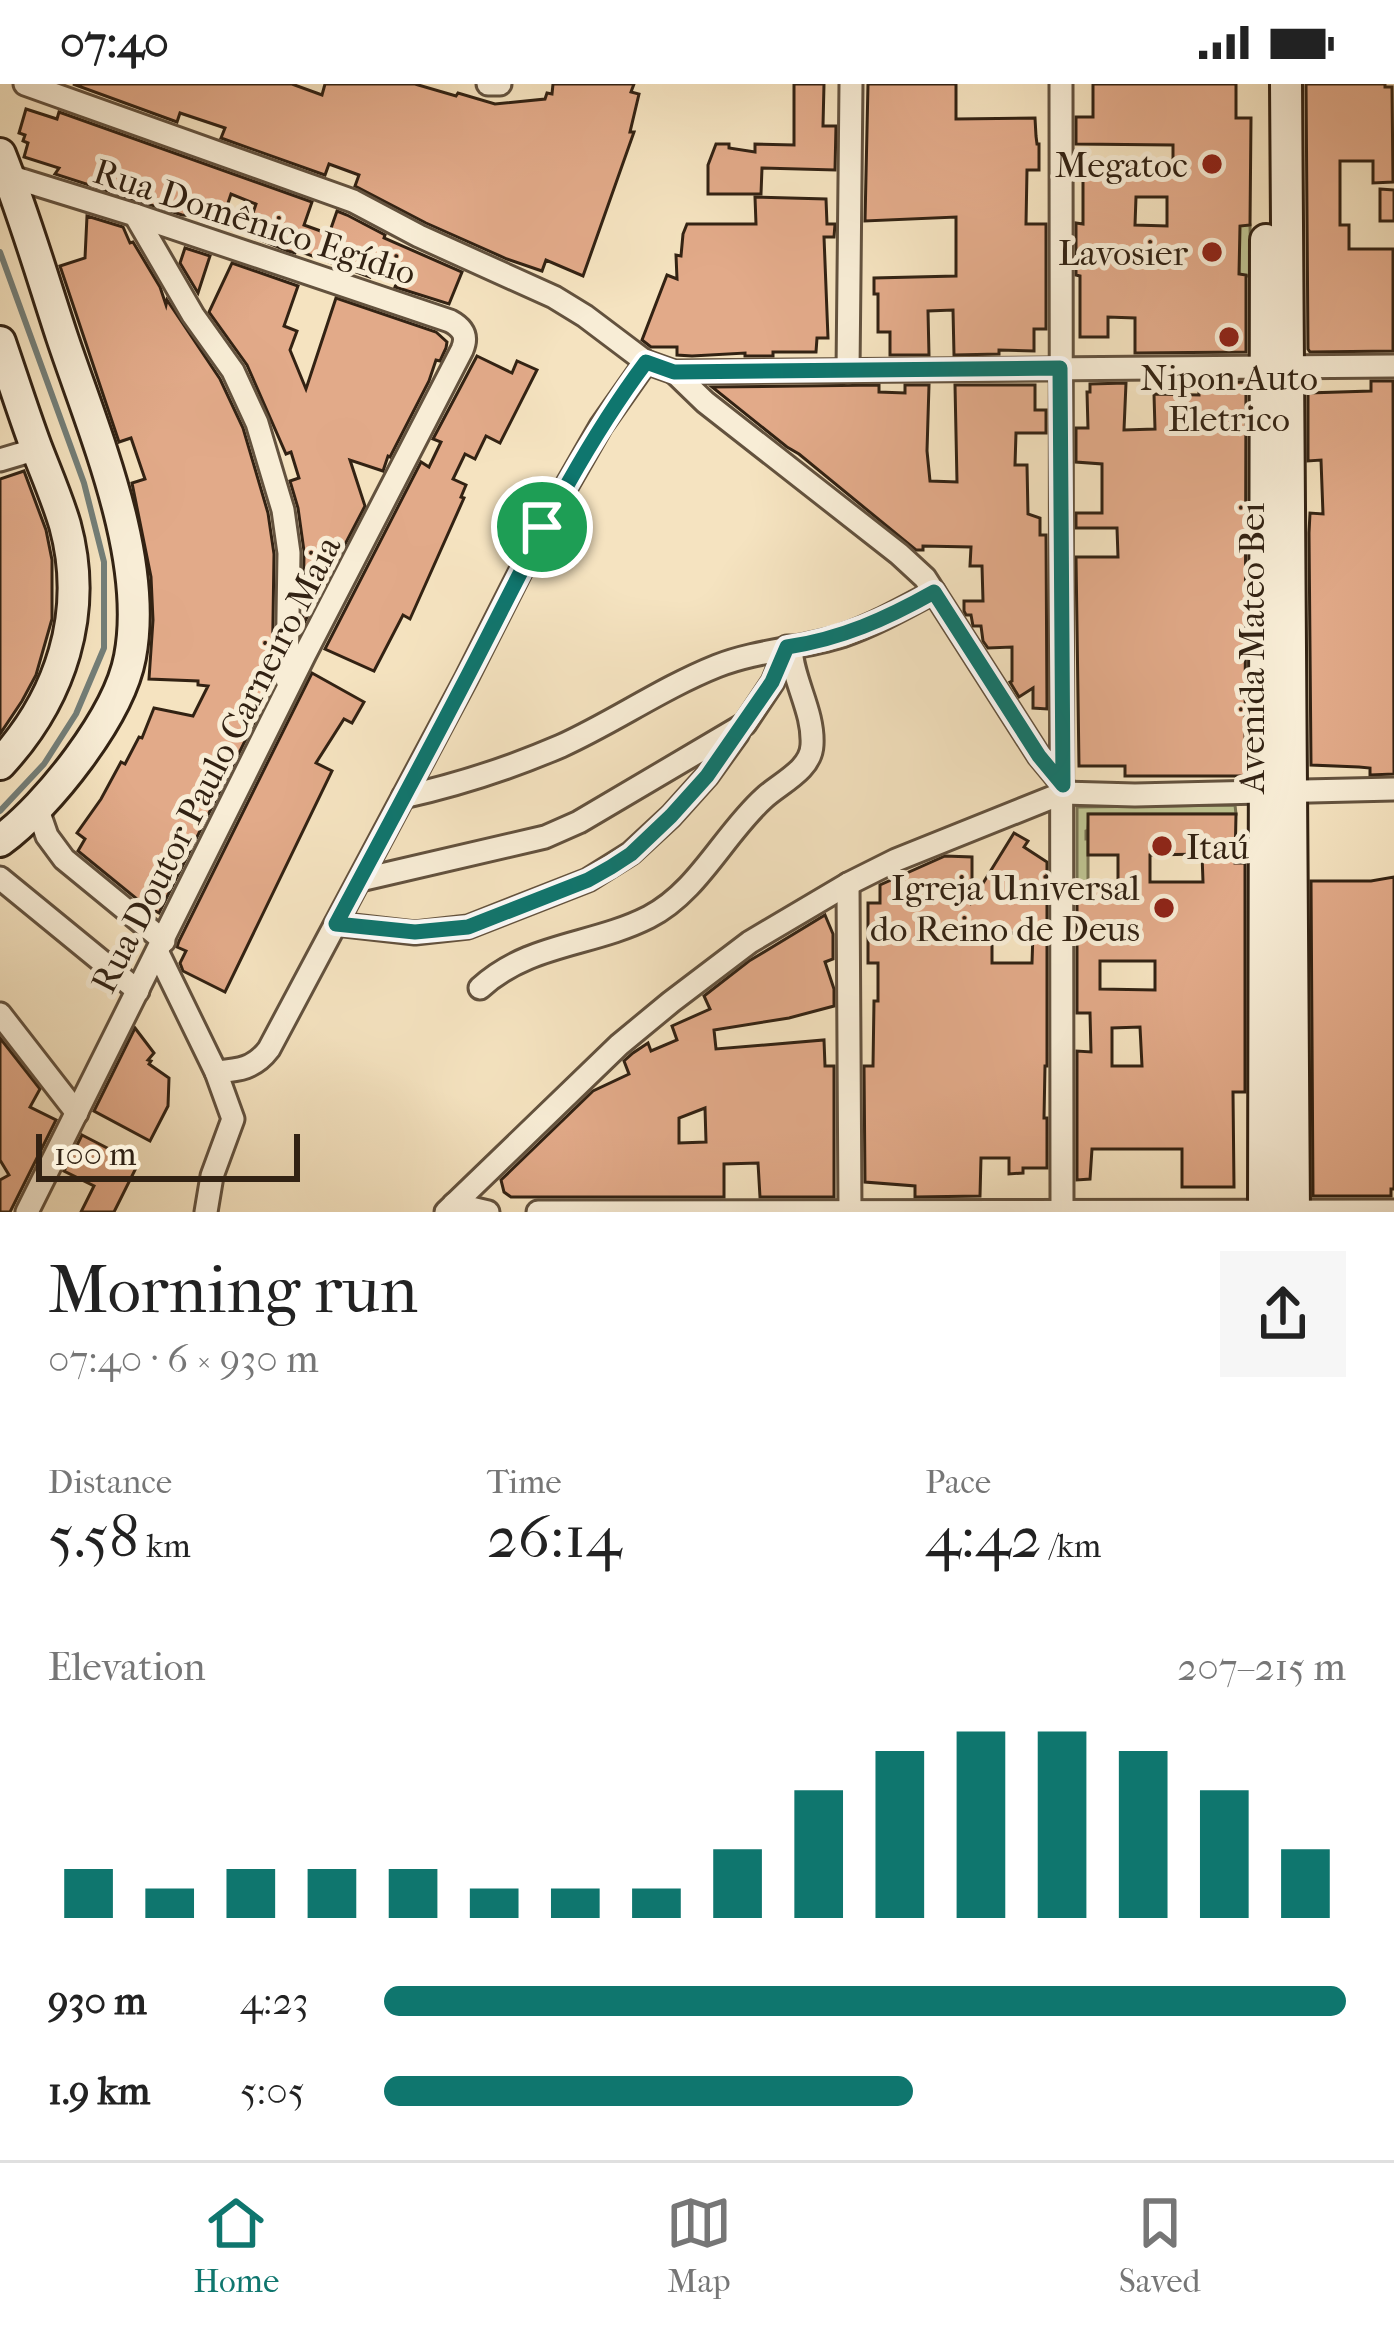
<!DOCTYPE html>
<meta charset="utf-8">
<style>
:root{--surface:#fff;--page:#f6f6f6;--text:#222;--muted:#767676;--line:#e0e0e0;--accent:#0f766e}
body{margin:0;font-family:"IM FELL French Canon",serif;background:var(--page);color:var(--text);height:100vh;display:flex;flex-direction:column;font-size:45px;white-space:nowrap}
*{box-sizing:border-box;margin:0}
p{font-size:39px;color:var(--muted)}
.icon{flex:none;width:66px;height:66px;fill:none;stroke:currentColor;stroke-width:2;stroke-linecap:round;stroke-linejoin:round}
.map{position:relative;height:1128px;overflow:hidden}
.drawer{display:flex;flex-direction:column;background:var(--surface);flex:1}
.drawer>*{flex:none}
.scale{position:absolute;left:36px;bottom:30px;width:264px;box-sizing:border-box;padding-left:12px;border:6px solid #322213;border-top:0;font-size:33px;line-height:42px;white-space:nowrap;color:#322213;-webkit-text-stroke:9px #f8edd6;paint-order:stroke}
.pin{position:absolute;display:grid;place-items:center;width:102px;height:102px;color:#fff;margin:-51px;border:6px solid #fff;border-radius:50%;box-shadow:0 3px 12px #0007}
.round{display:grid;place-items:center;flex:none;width:126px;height:126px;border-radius:0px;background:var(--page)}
.overview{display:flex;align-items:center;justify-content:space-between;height:204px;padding:0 48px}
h1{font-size:66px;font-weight:600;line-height:90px}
.figures{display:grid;grid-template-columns:repeat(3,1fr);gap:18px;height:204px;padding:12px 48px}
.figures div{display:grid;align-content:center}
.figures b{font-size:60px;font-weight:600}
.figures small{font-size:33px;font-weight:400}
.figures p{font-size:33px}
.chart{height:336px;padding:24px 48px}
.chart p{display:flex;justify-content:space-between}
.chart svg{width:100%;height:216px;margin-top:12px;stroke:var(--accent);stroke-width:6}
ul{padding:0 48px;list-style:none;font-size:39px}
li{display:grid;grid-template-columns:192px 144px 1fr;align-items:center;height:90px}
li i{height:30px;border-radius:15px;background:var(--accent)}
.status{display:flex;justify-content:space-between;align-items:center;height:84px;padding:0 60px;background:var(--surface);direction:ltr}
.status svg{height:33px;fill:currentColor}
.tabs{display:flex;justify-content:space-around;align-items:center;height:168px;border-top:3px solid var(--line);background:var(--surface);font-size:33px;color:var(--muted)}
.tabs a{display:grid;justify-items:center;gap:6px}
.tabs .current{color:var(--accent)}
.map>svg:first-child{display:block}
</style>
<div class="status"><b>07:40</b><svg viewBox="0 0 49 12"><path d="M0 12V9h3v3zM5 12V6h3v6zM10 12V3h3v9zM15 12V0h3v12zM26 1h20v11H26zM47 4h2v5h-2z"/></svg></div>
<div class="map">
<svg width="1394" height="1128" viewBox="0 0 1394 1128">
<rect width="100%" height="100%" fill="#f5e3c0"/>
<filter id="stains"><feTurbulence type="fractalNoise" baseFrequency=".00167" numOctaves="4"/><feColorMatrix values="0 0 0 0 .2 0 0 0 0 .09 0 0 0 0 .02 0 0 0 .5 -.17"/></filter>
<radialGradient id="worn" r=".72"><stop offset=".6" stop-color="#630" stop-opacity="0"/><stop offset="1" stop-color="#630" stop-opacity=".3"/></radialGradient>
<g fill="#bec391" stroke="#787252" stroke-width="3">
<path d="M1239,141H1250L1251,192H1239Z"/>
<path d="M1235,721L1236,730H1089L1088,746L1086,747V755H1088V798H1077V723Z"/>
</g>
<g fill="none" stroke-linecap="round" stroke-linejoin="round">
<path stroke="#737e78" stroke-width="6" d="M0,168L84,399L104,478V564L76,630L44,680L0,727"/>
</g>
<g fill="#e2aa89" stroke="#322213" stroke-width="3" fill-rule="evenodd">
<path d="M73,0H292L322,11L325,0H415L456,12L458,9L495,20L545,15L547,9L552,10L553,0H634L631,8L639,10L630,48H634L583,192L546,176L542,187L507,175L426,139L355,102L359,91L329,80L325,91L322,90L221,54L225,44L180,29L177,38Z"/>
<path d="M794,0H824L823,42H836L835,86L762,84L761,110H708V81L716,60H729V64L755,68V60L794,61Z"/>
<path d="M868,0H956V35L1035,34L1036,52L1037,60H1039V86H1027L1026,140H1046V245H1034V267L999,266V270L954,271L953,226L928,227L929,271H890V248H878V210H874V194L956,192V133L865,137Z"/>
<path d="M1093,0H1236V34H1251L1250,141L1240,142L1239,190L1246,191V268L1135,269V234L1108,233V253H1080V192L1076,191V139L1083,140V87H1173V61L1076,60V33H1093ZM1136,113H1167V142L1135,141Z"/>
<path d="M1306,0H1385V3H1392L1393,98L1373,99V77H1340V141H1349V165H1393V267L1310,268L1308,265Z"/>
<path d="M26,25L57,35L59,28L312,118L304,141L329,150L337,127L347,131L385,151L384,154L462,188L449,220L395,203L401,187L375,177L370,193L296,166L295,169L288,167L246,150L256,120L231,110L221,140L197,132L182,131L55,90L59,84L24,73L28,59L23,57L25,51L19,49Z"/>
<path d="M1380,105L1394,106V137H1380Z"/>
<path d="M755,113L826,115L827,140H835L834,153H824L828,254H817L816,268H773V272H745V269L692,272L677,271V263H651L642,256L667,191L677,195L676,171L681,172L683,150L687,140H756Z"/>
<path d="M87,132L123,143L130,159L133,158L160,203L166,221L167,216L220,295L243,344L268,429L274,470L272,603L159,829L143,820L78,767L85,755L77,749L101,715L121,678L125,680L139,653L142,654L154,624L193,632L208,602L198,601V597L149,595L153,536L151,493L132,399L145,395L131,354L119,358L60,182L85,174Z"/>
<path d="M185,164L210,172L198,209L180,179Z"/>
<path d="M232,179L298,202L284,242L297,247L290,266L306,305L336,214L436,248L447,258L446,264L440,277L436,276L429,297L390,373L388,372L383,387L350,376L365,422L303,541L304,467L298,424L290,397L299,394L291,368L286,370L247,281L209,228Z"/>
<path d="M477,272L512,289L517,277L537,286L500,359L486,352L475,375L465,370L453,395L466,401L461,413L464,414L410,535L403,531L374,587L325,565L421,378L429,383L441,358L433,355Z"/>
<path d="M1371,297H1393L1394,690L1370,691V684L1359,683L1311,681L1309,449L1310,429L1323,430L1321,376L1308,377V309L1371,307Z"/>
<path d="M1246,298L1245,692H1125V682H1079L1076,473H1118L1117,444H1076V429H1102V380L1076,378V344H1088L1087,308H1090V300L1126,299L1124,346L1155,345L1154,310L1199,311V299Z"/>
<path d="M879,301V308L905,309V301H929L927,367L930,397L957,398L955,301H1035V326H1046V349H1016L1015,381H1027L1028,430L1040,434V451H1046L1047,625L1033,624V604L1019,613L1010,598L1012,597V563L988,564L983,557L981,542H973L971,531H966L964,527V517H983L982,482H970L971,463L923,462V466H916L799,370L787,363L712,303Z"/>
<path d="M24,387L46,446L52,476V535L36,591L22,617L0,650V395Z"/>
<path d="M312,589L364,618L352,639L344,635L316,679L332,687L225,908L183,887L180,879L186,867L177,863L179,857Z"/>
<path d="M1088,730H1236L1235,779H1245V1008H1233L1234,1103H1182V1065H1092L1090,1095L1077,1096V967L1091,968L1090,929H1077V815L1080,812V799L1118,798V771H1088ZM1202,770L1203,798H1150V771ZM1100,877H1155V906L1100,905ZM1140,943L1142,982H1112V944Z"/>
<path d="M1014,749L1028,757L1024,763L1047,778V982H1045L1044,1034H1047V1084H1023V1089L1009,1090V1074H981L980,1112L915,1113V1102L865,1098L864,982H873L874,917H878V879H868V819H880V801L945,772L972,773V817ZM992,849H1033L1032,879H992Z"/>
<path d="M1394,793V1105H1391V1112H1313L1311,797H1371Z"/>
<path d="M825,831L833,850V875L825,878L834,905V922L789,934L714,946L716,965L824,956L825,982H834V1113H760L758,1079L724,1080V1113H511L504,1108L501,1096L593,1007L629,990L624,977L633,969L648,959L651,967L677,956L672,942L710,925L704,912L749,877ZM705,1024L706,1058L679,1059V1034Z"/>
<path d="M135,944L154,969L148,976L151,977L149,980L169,994L168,1022L150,1057L94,1027Z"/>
<path d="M0,954L40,1005L30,1023L56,1036L10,1128H0V1096L9,1091L0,1076Z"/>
<path d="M82,1051L138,1080L114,1128H81L94,1102L64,1087Z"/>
</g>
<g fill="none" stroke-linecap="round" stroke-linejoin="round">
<defs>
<g id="street">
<path d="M25,0L353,117L419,152L554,213L585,232L646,278L674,288L1394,282"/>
<path d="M488,0H500"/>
<path d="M1061,0L1062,1128"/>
<path d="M9,92L135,131L450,237C463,244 468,252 462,266L305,570L27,1128"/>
<path d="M135,131L193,231L233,287L257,339L283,426L289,469L287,596"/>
<path d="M848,287L851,0"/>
<path d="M674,288L705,318L899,470L925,494L1039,672L1063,701"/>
<path d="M0,376L37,365"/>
<path d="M403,713C457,701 510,684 561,662C614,638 662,604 717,582C758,566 801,565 842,552C874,541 904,524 934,508"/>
<path d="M38,726L47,752L64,775L164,857"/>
<path d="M0,794L138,907"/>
<path d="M360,796L545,753L579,738L745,640L773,598L787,563"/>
<path d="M848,800L850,1128"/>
<path d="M336,840L415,849L468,843L588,796L631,769L671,732L707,692L738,649"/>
<path d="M158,869L216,988L233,1035L212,1092L206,1128"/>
<path d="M480,904C529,859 592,862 649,833C698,808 724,750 764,714C780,699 811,686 812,661C814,627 792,596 791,563"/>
<path d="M0,930L77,1029"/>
<path d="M216,988C238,986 254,985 269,965L466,595L543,443L601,342L646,278"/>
<path d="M454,1120L488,1128"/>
<path d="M446,1128L619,961L671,918L750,858L848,800L896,776L1063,709L1135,711L1394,705"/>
<path d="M538,1128L1394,1127"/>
</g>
<g id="secondary">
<path d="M1286,0L1294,1128"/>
<path d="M0,70C24,130 42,192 62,253C93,346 149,474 130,573C119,632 48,722 0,757"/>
<path d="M0,258C12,293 23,328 36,363C46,389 57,414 65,441C89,529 61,614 0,680"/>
<path d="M1264,1128L1266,156"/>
</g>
</defs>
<use href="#street" stroke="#63523e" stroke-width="27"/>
<use href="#secondary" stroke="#322213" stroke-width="36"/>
<use href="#street" stroke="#f8edd6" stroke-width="21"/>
<use href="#secondary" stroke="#f8edd6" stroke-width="30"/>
</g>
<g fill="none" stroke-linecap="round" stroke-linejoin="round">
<defs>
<path id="route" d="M646,278L674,288L1060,284L1063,701L1039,672L934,508C886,535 841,555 787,563L772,598L707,692L671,732L631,770L611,783L588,796L468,843L415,848L336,840C379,759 423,678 465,597C522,488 572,377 646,278Z"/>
</defs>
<use href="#route" stroke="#fff" stroke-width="24"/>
<use href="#route" stroke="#0f766e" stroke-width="15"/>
</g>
<g fill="#8f2418" stroke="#f8edd6" stroke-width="4.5">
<circle cx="1212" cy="80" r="12"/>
<circle cx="1212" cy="168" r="12"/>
<circle cx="1229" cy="253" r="12"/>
<circle cx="1162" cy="762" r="12"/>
<circle cx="1164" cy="824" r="12"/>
</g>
<g text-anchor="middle" stroke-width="10" stroke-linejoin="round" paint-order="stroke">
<g font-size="36" fill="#322213" stroke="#f8edd6" text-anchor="end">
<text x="1188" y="93">Megatoc</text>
<text x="1188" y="181">Lavosier</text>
<text x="1229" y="306" text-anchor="middle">Nipon Auto<tspan x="1229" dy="41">Eletrico</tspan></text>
<text x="1186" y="775" text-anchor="start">Itaú</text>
<text x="1140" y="816">Igreja Universal<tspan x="1140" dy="41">do Reino de Deus</tspan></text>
</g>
<g font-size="36" fill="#322213" stroke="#f8edd6">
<text transform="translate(255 137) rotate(18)" y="13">Rua Domênico Egídio</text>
<text transform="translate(1251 564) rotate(-90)" y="13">Avenida Mateo Bei</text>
<text transform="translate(215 680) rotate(-63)" y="13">Rua Doutor Paulo Carneiro Maia</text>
</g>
</g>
<rect width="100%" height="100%" filter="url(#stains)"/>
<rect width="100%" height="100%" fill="url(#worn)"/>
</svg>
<div class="scale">100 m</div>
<div class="pin" style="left:542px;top:443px;background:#1e9e55"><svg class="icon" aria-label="arrive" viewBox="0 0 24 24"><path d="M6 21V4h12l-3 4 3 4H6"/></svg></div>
</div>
<section class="drawer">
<div class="overview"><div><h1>Morning run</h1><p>07:40 · 6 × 930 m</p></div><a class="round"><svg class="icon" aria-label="share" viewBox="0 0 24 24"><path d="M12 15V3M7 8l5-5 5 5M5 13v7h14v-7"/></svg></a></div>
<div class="figures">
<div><p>Distance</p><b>5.58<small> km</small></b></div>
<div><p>Time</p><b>26:14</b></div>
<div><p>Pace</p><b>4:42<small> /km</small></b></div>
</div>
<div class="chart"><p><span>Elevation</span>207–215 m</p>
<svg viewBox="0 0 160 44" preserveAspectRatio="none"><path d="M5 44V34M15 44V38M25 44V34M35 44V34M45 44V34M55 44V38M65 44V38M75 44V38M85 44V30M95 44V18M105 44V10M115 44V6M125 44V6M135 44V10M145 44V18M155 44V30"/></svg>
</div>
<ul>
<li><b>930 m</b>4:23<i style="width:100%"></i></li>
<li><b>1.9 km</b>5:05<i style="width:55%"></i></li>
</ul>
</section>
<nav class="tabs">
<a class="current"><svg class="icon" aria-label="home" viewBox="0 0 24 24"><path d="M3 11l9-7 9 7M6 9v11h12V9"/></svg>Home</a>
<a><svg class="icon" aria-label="map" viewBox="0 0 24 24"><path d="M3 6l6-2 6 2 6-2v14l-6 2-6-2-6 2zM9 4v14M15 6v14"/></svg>Map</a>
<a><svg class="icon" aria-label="saved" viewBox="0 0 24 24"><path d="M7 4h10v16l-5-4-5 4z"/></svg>Saved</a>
</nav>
